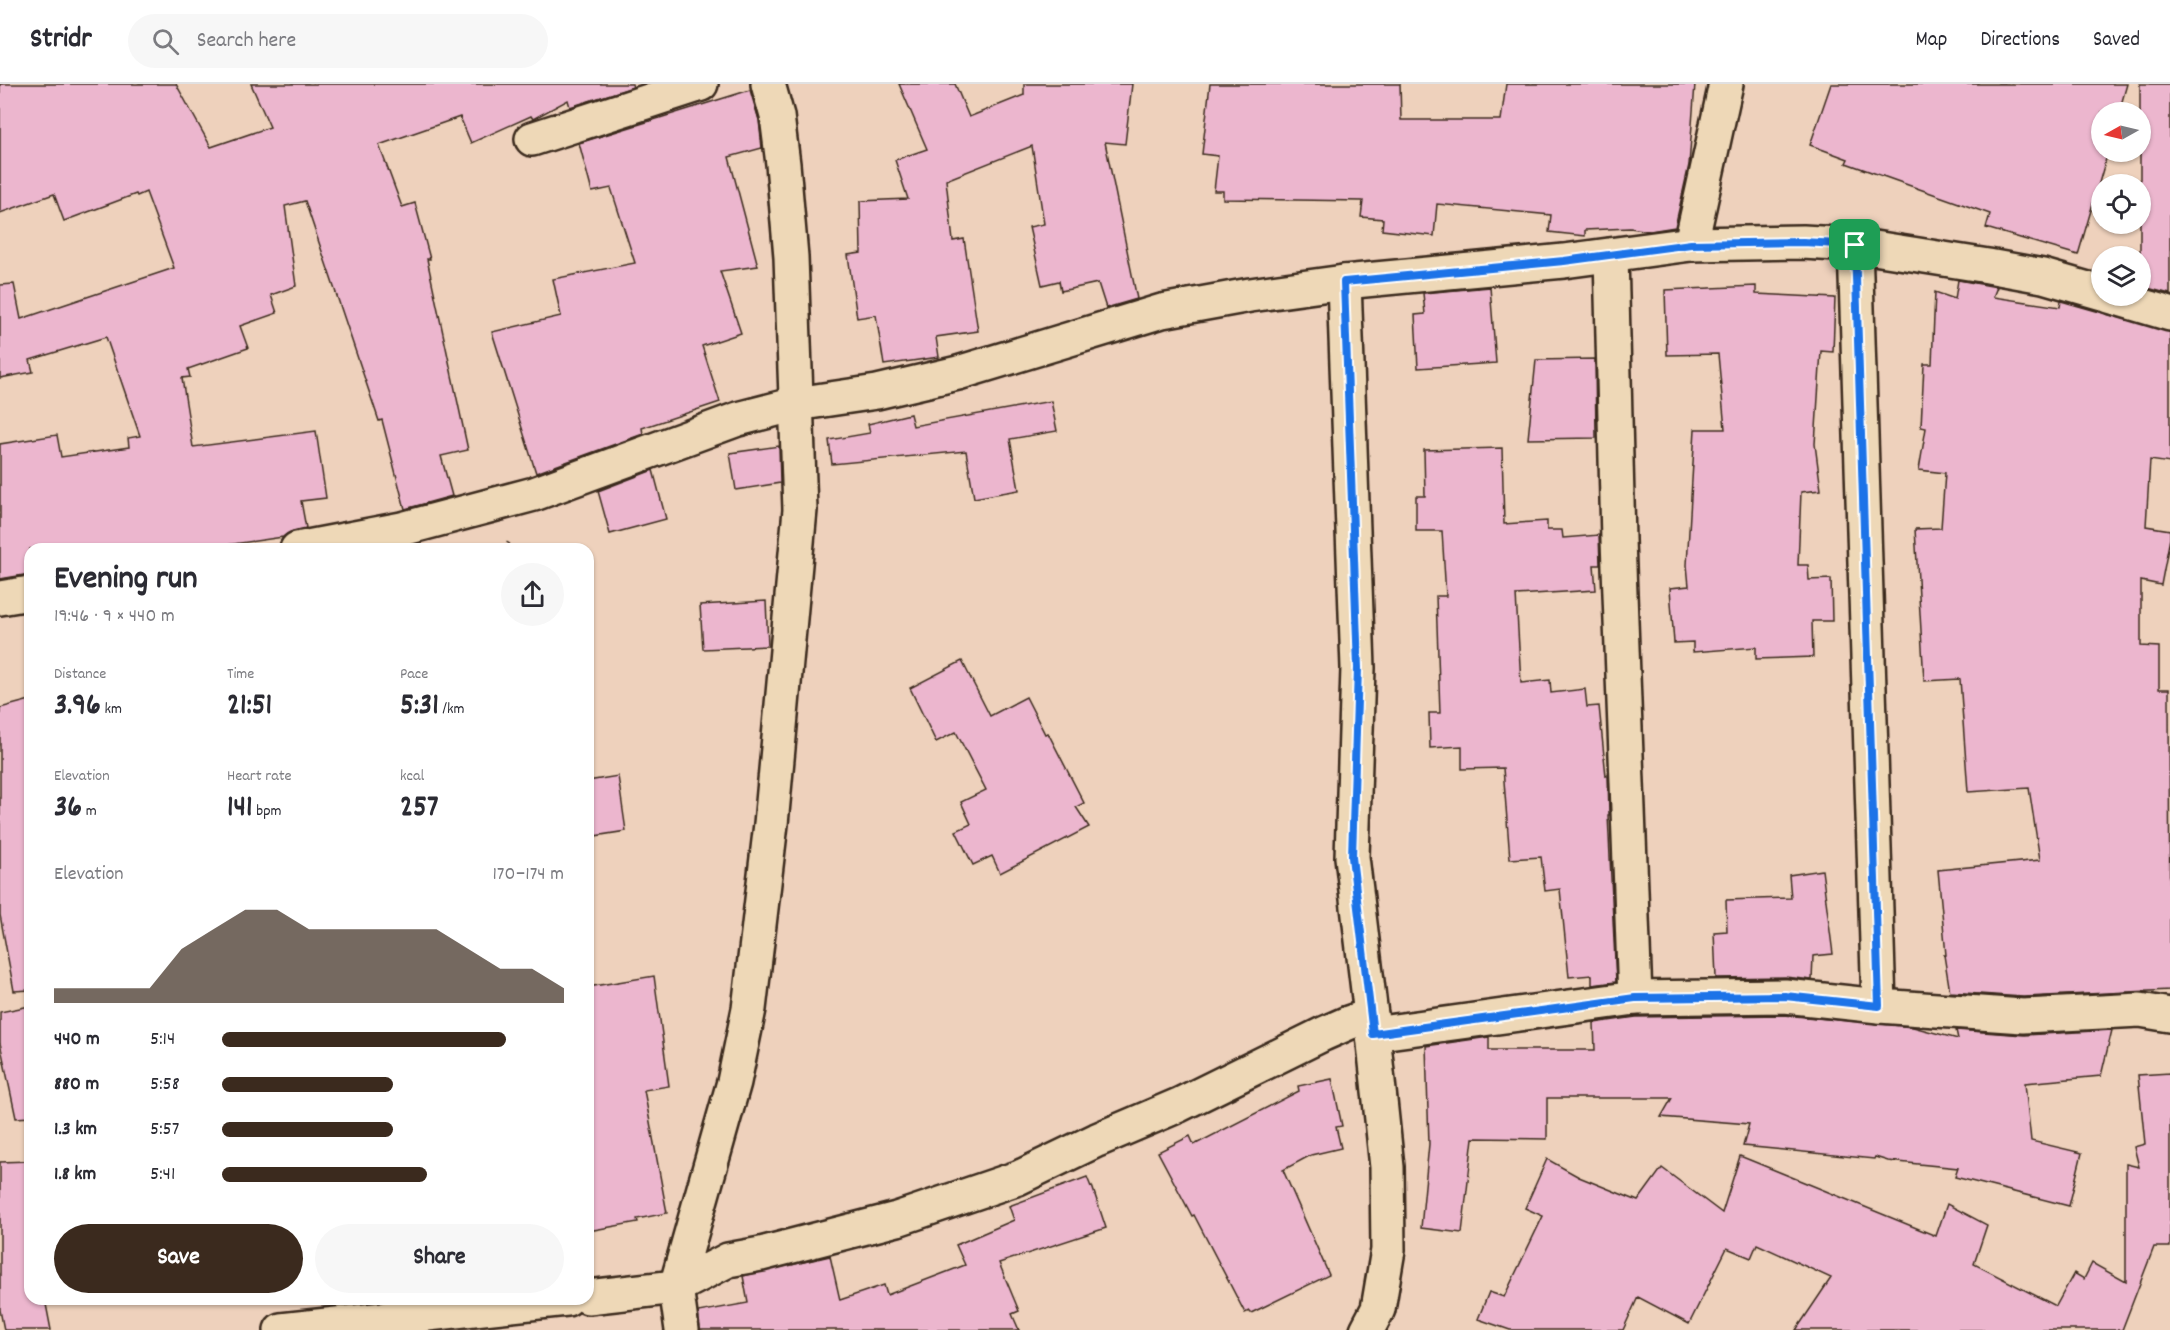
<!DOCTYPE html>
<meta charset="utf-8">
<style>
:root{--surface:#fff;--page:#f7f7f7;--text:#2b2b33;--muted:#7c7c81;--line:#e1e1e2;--accent:#3b2a1e}
body{margin:0;font-family:Dekko,sans-serif;background:var(--page);color:var(--text);height:100vh;display:flex;flex-direction:column;font-size:22px;white-space:nowrap}
*{box-sizing:border-box;margin:0}
p{font-size:20px;color:var(--muted)}
.icon{flex:none;width:33px;height:33px;fill:none;stroke:currentColor;stroke-width:2;stroke-linecap:round;stroke-linejoin:round}
.map{position:relative;flex:1;overflow:hidden}
.drawer{position:absolute;left:24px;top:459px;width:570px;height:762px;display:flex;flex-direction:column;background:var(--surface);border-radius:18px;box-shadow:0 2px 4px #0004}
.drawer>*{flex:none}
.needle{width:39px;rotate:262deg}
.buttons{position:absolute;left:2091px;top:18px;display:grid;gap:12px}
.buttons a{display:grid;place-items:center;width:60px;height:60px;border-radius:50%;background:var(--surface);box-shadow:0 2px 4px #0004;font-size:30px}
.pin{position:absolute;display:grid;place-items:center;width:51px;height:51px;color:#fff;margin:-26px;border-radius:12px;box-shadow:0 3px 9px #0006}
.round{display:grid;place-items:center;flex:none;width:63px;height:63px;border-radius:32px;background:var(--page)}
.summary{display:flex;align-items:center;justify-content:space-between;height:102px;padding:0 30px}
h1{font-size:33px;font-weight:700;line-height:45px}
.stats{display:grid;grid-template-columns:repeat(3,1fr);gap:9px;height:102px;padding:6px 30px}
.stats div{display:grid;align-content:center}
.stats b{font-size:30px;font-weight:700}
.stats small{font-size:16px;font-weight:400}
.stats p{font-size:16px}
.chart{height:168px;padding:12px 30px}
.chart p{display:flex;justify-content:space-between}
.chart svg{width:100%;height:108px;margin-top:6px;fill:var(--accent);opacity:.7}
.action{display:flex;gap:12px;margin-top:auto;padding:12px 30px}
.action a{flex:1;height:69px;border-radius:36px;background:var(--accent);color:#fff;font-size:24px;font-weight:700;line-height:69px;text-align:center}
.action a+a{background:var(--page);color:var(--text)}
ul{padding:0 30px;list-style:none;font-size:20px}
li{display:grid;grid-template-columns:96px 72px 1fr;align-items:center;height:45px}
li i{height:15px;border-radius:8px;background:var(--accent)}
header{display:flex;align-items:center;gap:36px;box-sizing:border-box;height:84px;padding:0 30px;background:var(--surface);border-bottom:2px solid var(--line)}
header strong{font-size:28px}
nav{display:flex;gap:33px;margin-inline-start:auto;font-size:21px}
.search{width:420px;height:54px;background:var(--page);display:flex;align-items:center;gap:15px;box-sizing:border-box;padding:0 21px;border-radius:33px;color:var(--muted);font-size:22px}
.map>svg:first-child{display:block}
</style>
<header>
<strong>Stridr</strong>
<div class="search"><svg class="icon" aria-label="search" viewBox="0 0 24 24"><circle cx="10" cy="10" r="6"/><path d="M15 15l6 6"/></svg>Search here</div>
<nav><a>Map</a><a>Directions</a><a>Saved</a></nav>
</header>
<div class="map">
<svg width="2170" height="1246" viewBox="0 0 2170 1246">
<rect width="100%" height="100%" fill="#eed1bc"/>
<filter id="ink" filterUnits="userSpaceOnUse"><feTurbulence type="fractalNoise" baseFrequency=".0167" numOctaves="2"/><feDisplacementMap in="SourceGraphic" scale="12" xChannelSelector="R" yChannelSelector="G"/><feConvolveMatrix kernelMatrix="1 2 1 2 8 2 1 2 1" color-interpolation-filters="sRGB"/></filter>
<g filter="url(#ink)">
<g fill="#ecb6ce" stroke="#3b2a1e" stroke-width="1.5">
<path d="M0,0H176L211,63L270,43L251,0H632L633,3L570,23L568,16L533,35L531,32L471,59L460,33L379,61L402,123L415,119L430,175H427L468,366L441,372L452,412L405,425L382,336L379,337L305,117L285,122L296,202L271,211L277,229L240,242L248,264L188,285L190,293L182,294L193,363L316,347L326,414L301,417L306,444L293,447L283,453L199,465H30V490L0,495V360L57,351L61,373L129,363L128,354L140,352L106,253L30,276L33,288L0,294V201L14,200L21,235L174,184L146,108L137,112L136,110L64,137L54,110L0,129Z"/>
<path d="M899,0H955L969,33L1024,11V0H1132L1125,60L1105,58L1137,215L1106,224L1098,199L1061,207L1059,197L1042,201L1029,143L1044,140L1032,62L946,96L953,157L964,155L978,247L936,253L939,273L884,281L876,231L857,234L848,171L861,169L860,117L908,115L895,76L927,65Z"/>
<path d="M1210,0H1400L1401,36H1501L1506,0H1695L1689,81L1675,143L1650,147L1630,144L1585,146V152L1549,148L1551,131L1437,120L1434,152L1382,146L1383,135L1361,133L1363,117L1223,115V107H1214L1218,72L1202,70Z"/>
<path d="M1831,0H2127L2119,28H2102V68H2108L2078,171L1986,144L1990,130L1846,79L1848,75L1810,61Z"/>
<path d="M2140,0H2170V210L2140,202Z"/>
<path d="M750,6L759,36L762,64L729,73L758,182L720,187L741,249L702,262L720,318L642,344L643,350L536,389L492,248L561,232L553,195L635,179L611,104L592,108L579,59Z"/>
<path d="M1958,196L1997,203L1993,213L2060,223L2061,217L2170,248V379L2150,376L2146,442L2170,446V454L2161,501L2141,497V562L2159,563V605H2169L2170,906L2023,913L1950,908L1944,871H1946L1938,786L2040,776L2029,704L1968,708L1960,595L1924,597L1915,445L1941,444L1945,389L1919,386L1926,344L1921,343L1924,280H1932L1935,208L1955,215Z"/>
<path d="M1756,202V210L1835,214L1833,268L1821,267L1815,360L1821,406L1801,408L1798,481H1808L1809,496L1831,495L1832,537H1812L1813,573L1756,575V563L1693,568V558L1674,559L1670,504L1689,502L1687,481L1695,345H1725L1718,270L1667,271L1665,206Z"/>
<path d="M1490,203L1496,279L1418,284L1415,231L1425,230L1423,209Z"/>
<path d="M1595,275L1596,354L1528,355L1536,276Z"/>
<path d="M1051,317L1057,347L1010,355L1019,406L974,414L966,367L832,380L829,356L870,349L868,340L910,330L913,342Z"/>
<path d="M779,362L780,399L736,406L730,369Z"/>
<path d="M1502,364L1504,440L1547,437V446H1562L1563,454L1599,451L1600,481H1594L1596,506L1516,511L1521,599L1550,596L1551,609L1585,605L1587,623L1599,622L1606,692L1608,691L1609,731H1608L1616,898L1592,901V891L1569,893L1560,805L1545,807L1541,773L1510,775L1503,684L1462,685V662L1430,664L1429,629H1440L1436,512H1446L1442,447H1416V412H1425L1424,366Z"/>
<path d="M653,386L666,435L610,450L598,407Z"/>
<path d="M766,517L768,562L703,565L700,521Z"/>
<path d="M962,577L990,632L1026,613L1045,650L1048,649L1084,719L1076,723L1089,743L1000,789L992,772L973,781L956,747L971,740L961,718L986,706L956,648L936,658L910,604Z"/>
<path d="M30,616V906L14,907L0,831V624Z"/>
<path d="M618,692L626,747L588,753V697Z"/>
<path d="M1822,786L1833,870L1813,872L1812,896L1785,893L1716,894L1714,848L1727,847L1726,816L1791,814L1789,791Z"/>
<path d="M654,892L669,1002L644,1006L667,1129L637,1135L638,1138L588,1147V903Z"/>
<path d="M30,922V1033L16,1034L0,959V928Z"/>
<path d="M1784,931L1913,943L1958,955L1956,946L2024,951L2112,946L2101,992L2025,999L2031,1057L2082,1069L2069,1122L1955,1093L1958,1084L1888,1077L1875,1073L1874,1075L1743,1062L1749,1040L1661,1033L1672,1014H1547V1055L1473,1054L1462,1149L1421,1144L1429,1060L1426,962L1489,953V966H1595L1594,939L1636,933Z"/>
<path d="M2170,989V1163H2154L2122,1246H1796L1831,1194L1757,1160L1751,1174L1727,1164L1689,1240L1638,1213L1623,1246H1510L1478,1235L1489,1208L1504,1213L1543,1132L1525,1124L1547,1075L1579,1093L1638,1117L1662,1084L1722,1129L1740,1072L1936,1152L1947,1120L1987,1141L1974,1180L2056,1222L2074,1189L2084,1195L2092,1179L2126,1198V1080L2139,1083L2134,1063L2145,1060L2138,991Z"/>
<path d="M1332,995L1342,1042L1336,1043L1341,1064L1311,1071L1283,1086L1329,1191L1251,1229L1249,1227L1245,1229L1194,1131L1192,1132L1158,1068L1190,1052L1194,1061L1299,1007L1298,1002Z"/>
<path d="M30,1077V1215H45L51,1246H4L0,1226V1078Z"/>
<path d="M1087,1093L1091,1103L1092,1102L1106,1144L999,1179L1019,1227L1012,1230L1019,1246H700L698,1228L748,1219L743,1192L830,1172L840,1216L884,1201L887,1211L965,1181L956,1161L1014,1136L1009,1122Z"/>
</g>
<g fill="none" stroke-linecap="round" stroke-linejoin="round">
<defs>
<g id="minor">
<path d="M532,55L701,0"/>
<path d="M1691,160L1726,0"/>
<path d="M1855,161L1879,922"/>
<path d="M1611,171L1618,456L1635,914"/>
<path d="M1344,198L1358,584L1352,773L1371,931L1387,1083L1388,1166L1378,1225L1367,1246"/>
<path d="M2109,212L2170,230"/>
<path d="M297,465L402,445L534,410L738,335L796,320L877,308L958,289L1162,227L1250,211L1344,198L1564,177L1691,160L1803,158L1855,161L1988,182L2043,192L2102,209"/>
<path d="M0,514L30,509"/>
<path d="M1373,950L1635,914L1785,912L1879,922L2023,932L2140,926L2170,931"/>
<path d="M588,1213L676,1203L728,1176L761,1170L897,1135L1018,1094L1097,1056L1179,1021L1323,950L1348,939L1371,931"/>
<path d="M281,1246L567,1215"/>
<path d="M682,1246L676,1203L734,998L749,925L771,740L800,426L791,173L783,80L777,32L768,0"/>
</g>
</defs>
<use href="#minor" stroke="#3b2a1e" stroke-width="38"/>
<path stroke="#3b2a1e" stroke-width="4" stroke-dasharray="1.5 4.5" stroke-linecap="butt" d="M505,465L510,456"/>
<use href="#minor" stroke="#eed8b7" stroke-width="33"/>
</g>
</g>
<g fill="none" stroke-linecap="round" stroke-linejoin="round" filter="url(#ink)">
<defs>
<path id="route" d="M1803,158L1855,161L1879,922L1785,912L1635,914L1373,950L1352,773L1358,584L1344,198L1564,177L1691,160Z"/>
</defs>
<use href="#route" stroke="#fff" stroke-width="12"/>
<use href="#route" stroke="#1a73e8" stroke-width="8"/>
</g>
</svg>
<div class="buttons">
<a><svg class="needle" viewBox="-14 -14 28 28"><path d="M0-13l5 13h-10z" fill="#e53935"/><path d="M0 13l5-13h-10z" fill="#7c7c81"/></svg></a>
<a><svg class="icon" aria-label="locate" viewBox="0 0 24 24"><circle cx="12" cy="12" r="6"/><path d="M12 2v4M12 18v4M2 12h4M18 12h4"/></svg></a>
<a><svg class="icon" aria-label="layers" viewBox="0 0 24 24"><path d="M12 4l9 5-9 5-9-5zM3 14l9 5 9-5"/></svg></a>
</div>
<div class="pin" style="left:1855px;top:161px;background:#1e9e55"><svg class="icon" aria-label="arrive" viewBox="0 0 24 24"><path d="M6 21V4h12l-3 4 3 4H6"/></svg></div>
<section class="drawer">
<div class="summary"><div><h1>Evening run</h1><p>19:46 · 9 × 440 m</p></div><a class="round"><svg class="icon" aria-label="share" viewBox="0 0 24 24"><path d="M12 15V3M7 8l5-5 5 5M5 13v7h14v-7"/></svg></a></div>
<div class="stats">
<div><p>Distance</p><b>3.96<small> km</small></b></div>
<div><p>Time</p><b>21:51</b></div>
<div><p>Pace</p><b>5:31<small> /km</small></b></div>
</div>
<div class="stats">
<div><p>Elevation</p><b>36<small> m</small></b></div>
<div><p>Heart rate</p><b>141<small> bpm</small></b></div>
<div><p>kcal</p><b>257</b></div>
</div>
<div class="chart"><p><span>Elevation</span>170–174 m</p>
<svg viewBox="0 0 160 44" preserveAspectRatio="none"><path d="M0 44V38L10 38L20 38L30 38L40 22L50 14L60 6L70 6L80 14L90 14L100 14L110 14L120 14L130 22L140 30L150 30L160 38V44z"/></svg>
</div>
<ul>
<li><b>440 m</b>5:14<i style="width:83%"></i></li>
<li><b>880 m</b>5:58<i style="width:50%"></i></li>
<li><b>1.3 km</b>5:57<i style="width:50%"></i></li>
<li><b>1.8 km</b>5:41<i style="width:60%"></i></li>
</ul>
<div class="action"><a>Save</a><a>Share</a></div>
</section>
</div>
